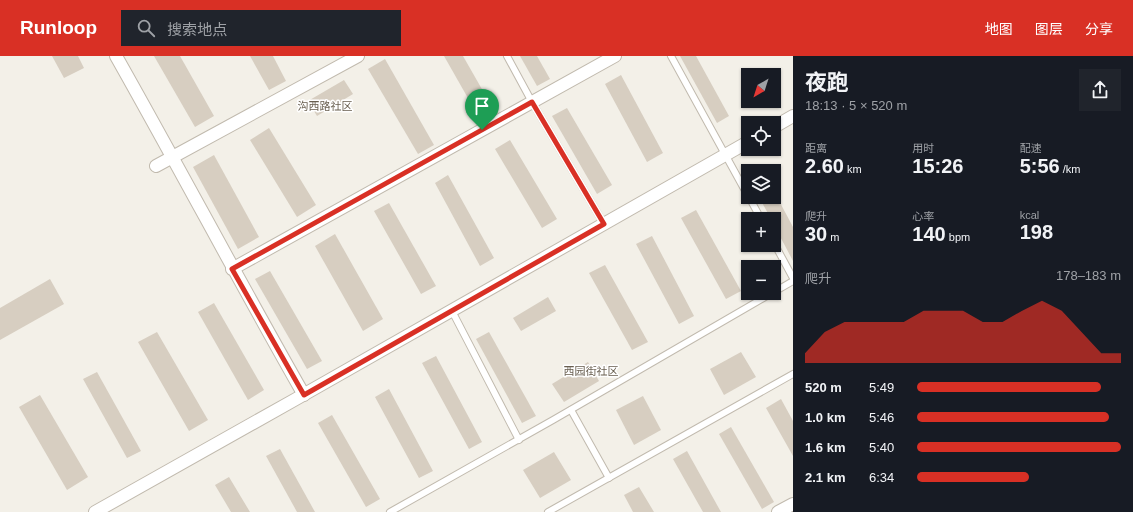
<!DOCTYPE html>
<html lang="zh">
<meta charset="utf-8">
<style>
:root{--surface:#171b24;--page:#20242c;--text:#f1f3f6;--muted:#9ea1a6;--accent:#d93025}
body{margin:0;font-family:Helvetica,"Noto Sans SC",sans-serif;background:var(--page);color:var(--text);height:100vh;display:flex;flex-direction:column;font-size:15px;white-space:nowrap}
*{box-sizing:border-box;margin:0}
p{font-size:13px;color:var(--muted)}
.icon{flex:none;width:22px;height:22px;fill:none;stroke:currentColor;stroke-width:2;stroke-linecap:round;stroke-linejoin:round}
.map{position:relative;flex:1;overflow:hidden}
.side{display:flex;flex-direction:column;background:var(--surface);width:340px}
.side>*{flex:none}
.needle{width:26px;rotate:219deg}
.tools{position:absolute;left:741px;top:12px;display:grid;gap:8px}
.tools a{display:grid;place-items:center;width:40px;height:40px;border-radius:0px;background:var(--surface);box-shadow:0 1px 3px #0004;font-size:20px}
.pin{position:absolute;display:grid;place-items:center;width:34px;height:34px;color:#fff;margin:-41px -17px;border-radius:50% 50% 50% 0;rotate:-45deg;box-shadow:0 0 4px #0007}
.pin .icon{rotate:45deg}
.round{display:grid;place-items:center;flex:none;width:42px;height:42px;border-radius:0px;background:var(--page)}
.summary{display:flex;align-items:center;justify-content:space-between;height:68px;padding:0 12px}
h1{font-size:22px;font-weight:700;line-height:30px}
.stats{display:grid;grid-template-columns:repeat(3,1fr);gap:6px;height:68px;padding:4px 12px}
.stats div{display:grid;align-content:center}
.stats b{font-size:20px;font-weight:700}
.stats small{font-size:11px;font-weight:400}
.stats p{font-size:11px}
.chart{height:112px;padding:8px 12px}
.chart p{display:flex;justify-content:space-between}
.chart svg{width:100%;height:72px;margin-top:4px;fill:var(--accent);opacity:.7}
ul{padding:0 12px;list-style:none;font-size:13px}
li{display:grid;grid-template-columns:64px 48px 1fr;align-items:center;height:30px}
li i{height:10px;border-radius:5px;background:var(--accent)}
header{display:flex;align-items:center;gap:24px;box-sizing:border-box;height:56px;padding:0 20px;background:var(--accent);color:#fff}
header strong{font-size:19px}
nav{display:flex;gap:22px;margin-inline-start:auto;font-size:14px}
.search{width:280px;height:36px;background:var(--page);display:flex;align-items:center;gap:10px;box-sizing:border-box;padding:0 14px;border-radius:0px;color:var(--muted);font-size:15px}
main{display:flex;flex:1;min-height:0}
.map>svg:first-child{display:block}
</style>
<header>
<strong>Runloop</strong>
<div class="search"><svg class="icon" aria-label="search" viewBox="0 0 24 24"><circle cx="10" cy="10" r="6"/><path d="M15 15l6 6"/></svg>搜索地点</div>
<nav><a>地图</a><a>图层</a><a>分享</a></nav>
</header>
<main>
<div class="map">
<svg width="793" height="456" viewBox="0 0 793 456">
<rect width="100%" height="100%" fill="#f3f0e8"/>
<g fill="#d7cec1">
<path d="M52,0H78L84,12L64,22Z"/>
<path d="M154,0H180L214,60L195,71Z"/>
<path d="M250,0H273L286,25L269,34Z"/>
<path d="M444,0H463L491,49L477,58Z"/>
<path d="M520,0H537L550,23L537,30Z"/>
<path d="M680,0H696L729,60L717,67Z"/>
<path d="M385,3L434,89L418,98L368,13Z"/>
<path d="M621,19L663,97L647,106L605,28Z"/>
<path d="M344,24L353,38L317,60L308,45Z"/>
<path d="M567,52L612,129L597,138L552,60Z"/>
<path d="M269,72L316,149L297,161L250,84Z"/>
<path d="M510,84L557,163L542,172L495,93Z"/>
<path d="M214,99L259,181L238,193L193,111Z"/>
<path d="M448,119L494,202L480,210L435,127Z"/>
<path d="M759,141H777L793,171V205L774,169V163H771Z"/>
<path d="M389,147L436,230L421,238L374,155Z"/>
<path d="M696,154L741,235L726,243L681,162Z"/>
<path d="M335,178L383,263L363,275L315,190Z"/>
<path d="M652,180L694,260L679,268L636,188Z"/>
<path d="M605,209L648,286L632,294L589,217Z"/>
<path d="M270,215L322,305L307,313L255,223Z"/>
<path d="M50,223L64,248L0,284V252Z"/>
<path d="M548,241L556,255L521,275L513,262Z"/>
<path d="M214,247L264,334L248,344L198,256Z"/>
<path d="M157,276L208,364L189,375L138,286Z"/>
<path d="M489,276L536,360L522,367L476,283Z"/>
<path d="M741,296L756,321L724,339L710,313Z"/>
<path d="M436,300L482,386L469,393L422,307Z"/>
<path d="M588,306L599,325L564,346L552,328Z"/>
<path d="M97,316L141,395L127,402L83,323Z"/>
<path d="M389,333L433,415L419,422L375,341Z"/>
<path d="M40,339L88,421L67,434L19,351Z"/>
<path d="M643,340L661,374L634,389L616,354Z"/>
<path d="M781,343L793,365V400L766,352Z"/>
<path d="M332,359L380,443L366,451L318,367Z"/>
<path d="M731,371L774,446L762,453L719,378Z"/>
<path d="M280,393L315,456H297L266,400Z"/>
<path d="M687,395L721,456H703L673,403Z"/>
<path d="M554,396L571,424L540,442L523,414Z"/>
<path d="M229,421L250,456H231L215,429Z"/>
<path d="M639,431L654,456H633L624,439Z"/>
</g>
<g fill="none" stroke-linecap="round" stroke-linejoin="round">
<defs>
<g id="lane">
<path d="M507,0L532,46L604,168"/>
<path d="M671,0L748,140"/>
<path d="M749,141L761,163"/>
<path d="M774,187L793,222"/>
<path d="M774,236L793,225"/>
<path d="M452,255L519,384"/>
<path d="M571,354L609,422"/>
<path d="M390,456L553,364L772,237"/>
<path d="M548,456L793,318"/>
</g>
<g id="street">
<path d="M116,0C180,113 240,227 304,339"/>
<path d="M774,71L793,60"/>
<path d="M156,110L358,0"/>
<path d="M232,213L615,0"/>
<path d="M95,456L296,343L748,86"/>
<path d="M778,456L793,448"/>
</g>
</defs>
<use href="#lane" stroke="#c1baae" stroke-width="8"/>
<use href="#street" stroke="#c1baae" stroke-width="14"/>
<use href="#lane" stroke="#fff" stroke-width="6"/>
<use href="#street" stroke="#fff" stroke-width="12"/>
</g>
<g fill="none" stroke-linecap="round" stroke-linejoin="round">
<defs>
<path id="route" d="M532,46L604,168L304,339L232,213Z"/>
</defs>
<use href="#route" stroke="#fff" stroke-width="8"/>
<use href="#route" stroke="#d93025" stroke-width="5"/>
</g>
<g text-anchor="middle" stroke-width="3" stroke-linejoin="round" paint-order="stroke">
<g font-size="11" fill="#685e4f" stroke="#fff">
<text x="325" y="54">沟西路社区</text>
<text x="591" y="319">西园街社区</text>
</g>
</g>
</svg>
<div class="tools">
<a><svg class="needle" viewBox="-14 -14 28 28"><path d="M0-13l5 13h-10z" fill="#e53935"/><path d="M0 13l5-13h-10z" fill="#9ea1a6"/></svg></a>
<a><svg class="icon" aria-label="locate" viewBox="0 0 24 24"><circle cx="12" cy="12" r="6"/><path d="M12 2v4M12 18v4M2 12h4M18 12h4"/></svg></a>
<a><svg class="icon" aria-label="layers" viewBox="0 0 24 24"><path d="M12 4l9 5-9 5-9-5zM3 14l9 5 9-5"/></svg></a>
<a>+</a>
<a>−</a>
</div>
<div class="pin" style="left:482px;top:74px;background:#1e9e55"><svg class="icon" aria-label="arrive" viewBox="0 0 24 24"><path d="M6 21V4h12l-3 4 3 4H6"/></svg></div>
</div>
<section class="side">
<div class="summary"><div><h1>夜跑</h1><p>18:13 · 5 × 520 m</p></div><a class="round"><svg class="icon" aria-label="share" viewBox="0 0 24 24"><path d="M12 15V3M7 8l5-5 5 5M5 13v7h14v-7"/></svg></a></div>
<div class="stats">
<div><p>距离</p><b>2.60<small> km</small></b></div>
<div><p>用时</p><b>15:26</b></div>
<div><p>配速</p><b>5:56<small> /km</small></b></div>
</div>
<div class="stats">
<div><p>爬升</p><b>30<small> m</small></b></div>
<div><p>心率</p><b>140<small> bpm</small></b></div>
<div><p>kcal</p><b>198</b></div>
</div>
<div class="chart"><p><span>爬升</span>178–183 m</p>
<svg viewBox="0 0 160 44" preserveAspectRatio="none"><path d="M0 44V38L10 25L20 19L30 19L40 19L50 19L60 12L70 12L80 12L90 19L100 19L110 12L120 6L130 12L140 25L150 38L160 38V44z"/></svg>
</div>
<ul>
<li><b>520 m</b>5:49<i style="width:90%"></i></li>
<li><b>1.0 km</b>5:46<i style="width:94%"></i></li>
<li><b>1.6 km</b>5:40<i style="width:100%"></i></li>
<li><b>2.1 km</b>6:34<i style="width:55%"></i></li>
</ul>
</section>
</main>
